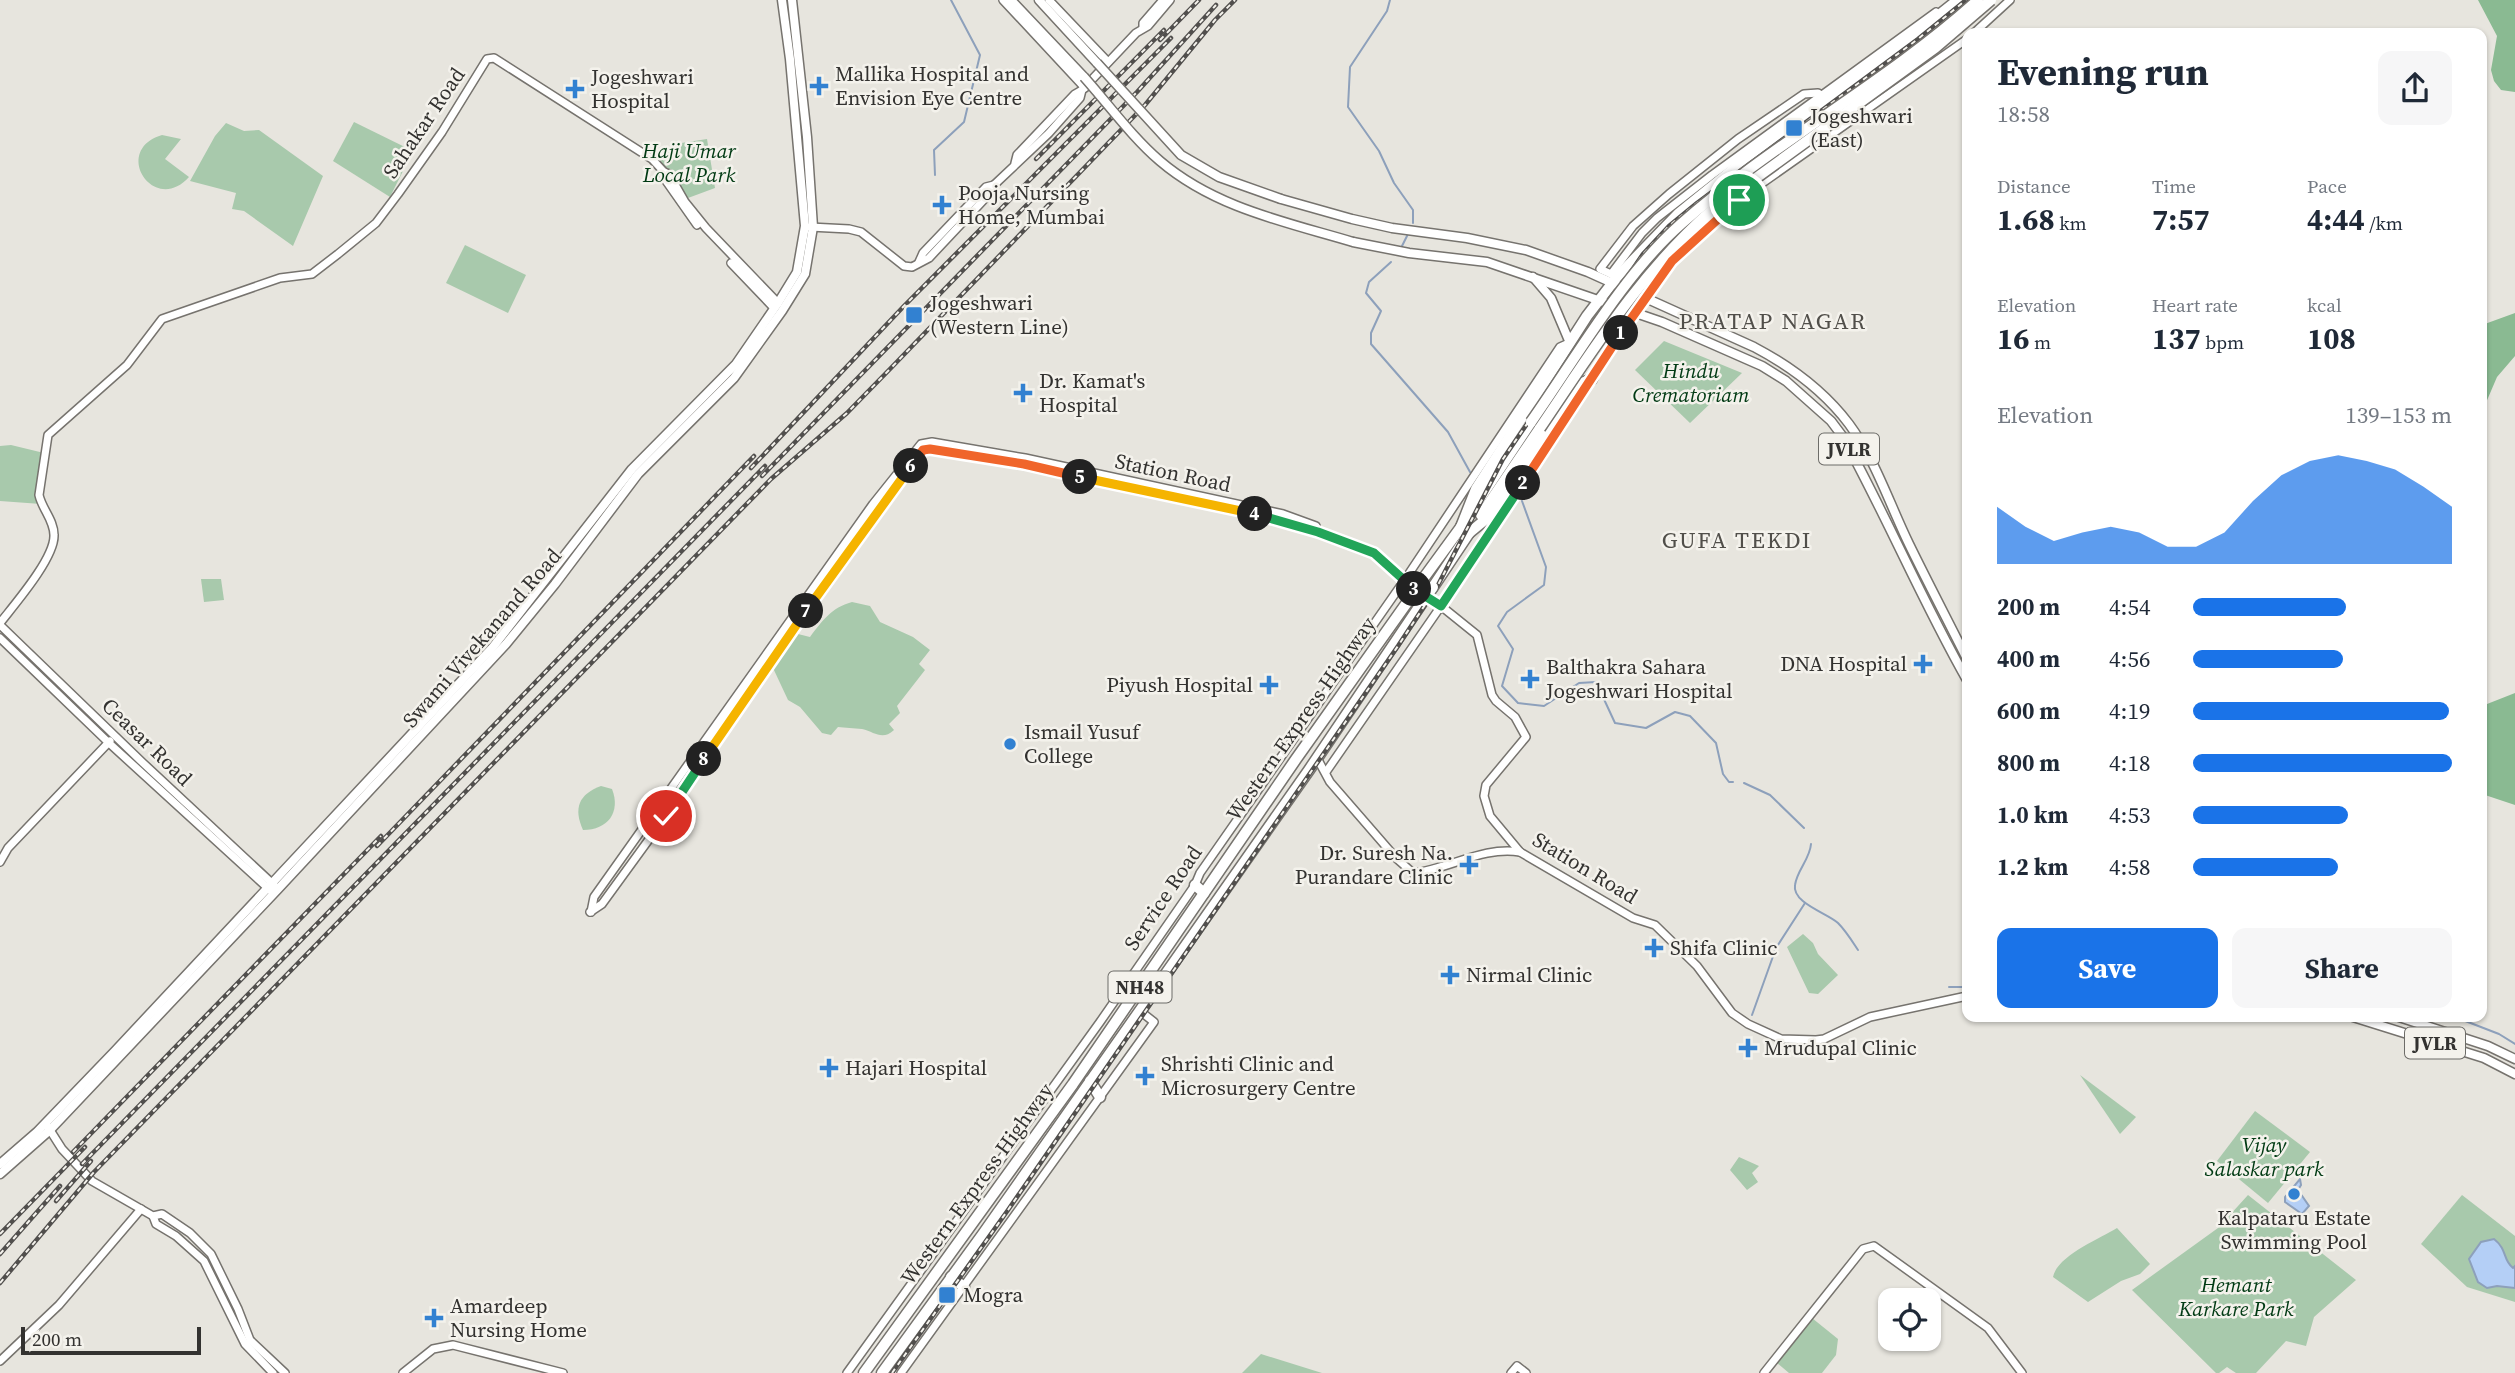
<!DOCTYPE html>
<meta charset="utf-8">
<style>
:root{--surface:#fff;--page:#f6f6f7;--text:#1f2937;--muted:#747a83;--accent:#1a73e8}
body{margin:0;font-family:"Source Serif 4",serif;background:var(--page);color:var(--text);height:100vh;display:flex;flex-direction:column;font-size:26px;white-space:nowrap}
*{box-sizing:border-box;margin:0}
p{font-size:23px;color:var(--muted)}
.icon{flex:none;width:38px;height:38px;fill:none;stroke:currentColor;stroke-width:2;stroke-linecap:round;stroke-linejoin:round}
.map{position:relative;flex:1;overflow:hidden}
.sheet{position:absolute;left:1962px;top:28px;width:525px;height:994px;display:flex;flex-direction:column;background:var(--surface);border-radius:14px;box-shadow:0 2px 5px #0004}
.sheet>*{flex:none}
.fabs{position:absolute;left:1878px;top:1288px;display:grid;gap:14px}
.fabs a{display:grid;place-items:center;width:63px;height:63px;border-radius:14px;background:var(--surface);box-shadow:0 2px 5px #0004;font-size:35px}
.scale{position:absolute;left:21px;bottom:18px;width:180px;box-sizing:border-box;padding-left:7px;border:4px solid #333230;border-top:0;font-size:19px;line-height:24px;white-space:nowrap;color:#333230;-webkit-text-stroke:5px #f4f2ec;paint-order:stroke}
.pin{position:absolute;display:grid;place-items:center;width:60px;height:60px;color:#fff;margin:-30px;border:4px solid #fff;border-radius:50%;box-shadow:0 2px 7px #0007}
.km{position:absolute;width:35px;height:35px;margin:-18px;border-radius:50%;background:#222;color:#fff;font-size:19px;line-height:35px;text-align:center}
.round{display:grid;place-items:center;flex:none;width:74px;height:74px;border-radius:14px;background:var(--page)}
.headline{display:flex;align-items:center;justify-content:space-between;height:119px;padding:0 35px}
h1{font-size:38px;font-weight:700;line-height:52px}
.metrics{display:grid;grid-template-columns:repeat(3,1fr);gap:10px;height:119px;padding:7px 35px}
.metrics div{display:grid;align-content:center}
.metrics b{font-size:30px;font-weight:700}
.metrics small{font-size:19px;font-weight:400}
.metrics p{font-size:19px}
.chart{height:196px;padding:14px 35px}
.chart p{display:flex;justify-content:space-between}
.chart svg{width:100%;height:126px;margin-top:7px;fill:var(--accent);opacity:.7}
.action{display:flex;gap:14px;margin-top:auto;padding:14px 35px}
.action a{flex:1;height:80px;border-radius:14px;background:var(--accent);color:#fff;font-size:28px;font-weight:700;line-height:80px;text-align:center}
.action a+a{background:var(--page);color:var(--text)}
ul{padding:0 35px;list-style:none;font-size:23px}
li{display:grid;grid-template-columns:112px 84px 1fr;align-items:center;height:52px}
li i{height:18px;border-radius:9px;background:var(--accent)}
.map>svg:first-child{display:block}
</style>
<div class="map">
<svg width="2515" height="1373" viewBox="0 0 2515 1373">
<rect width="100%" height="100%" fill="#e7e5de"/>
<g fill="#a8c9ac">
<path d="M354,122L413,151L390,197L333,161Z"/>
<path d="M226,123L244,131L259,130L323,176L293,246L244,211L232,209L236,193L190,181L215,136Z"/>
<path d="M162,135L181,139L165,159L189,177C154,216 111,150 162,135Z"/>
<path d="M707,139L715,188L688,198L658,160L675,144Z"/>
<path d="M465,245L526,275L508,313L446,283Z"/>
<path d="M1664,341L1742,373L1690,423L1635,370Z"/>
<path d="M11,445L44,453L41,504L0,501V446Z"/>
<path d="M201,579H221L224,600L204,602Z"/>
<path d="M852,602L870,606L880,622L913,637L930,650L919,664L925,670L897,706L900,713L889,724L894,730C882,741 875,732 862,729C854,728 845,728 838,727L831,735L822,733L800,707L788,700L773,668L798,634L810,637C823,620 831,608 852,602Z"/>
<path d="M601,786L612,789C621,812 608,830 583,830C573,808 579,794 601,786Z"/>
<path d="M1803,934L1813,943L1818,954L1838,975L1818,994L1809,993L1787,947Z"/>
<path d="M2080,1075L2136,1117L2120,1134Z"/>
<path d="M2255,1111L2310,1152L2268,1203L2217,1161Z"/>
<path d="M1739,1157L1759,1166L1752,1173L1758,1182L1747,1190L1730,1170Z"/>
<path d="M2248,1195L2356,1280L2314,1317L2306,1346L2286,1341L2256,1373H2236L2227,1367L2219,1373H2216L2132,1290L2218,1228Z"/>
<path d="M2462,1195L2515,1236V1302L2467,1287L2421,1244Z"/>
<path d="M2117,1228L2150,1264L2140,1274L2121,1281L2088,1302L2053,1277C2057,1256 2099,1239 2117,1228Z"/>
<path d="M1812,1318L1838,1339L1836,1355L1822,1373H1789L1777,1363Z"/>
<path d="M1261,1354L1322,1373H1242Z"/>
</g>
<g fill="#8aba92">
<path d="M2478,0H2515V92L2501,90L2494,81L2491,70L2497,36Z"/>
<path d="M2515,313V356L2497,377L2482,412V325Z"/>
<path d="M2515,693V805L2482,794V706Z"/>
</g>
<g fill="#b4cff6" stroke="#8da0bb" stroke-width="2">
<path d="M2300,1179L2301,1185L2298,1190L2309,1206L2302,1214L2285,1202V1197Z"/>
<path d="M2494,1239C2508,1250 2502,1259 2513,1268L2515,1266V1288L2497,1286L2487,1288L2478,1282L2469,1259L2481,1242Z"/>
</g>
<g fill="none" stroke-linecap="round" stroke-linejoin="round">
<g stroke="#8da0bb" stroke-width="2">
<path d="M1390,0L1387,11L1350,67L1348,107L1379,151L1394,183L1413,210V223"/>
<path d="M935,175L934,150L964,122L980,55L951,0"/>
<path d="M1401,248L1408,234"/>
<path d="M1391,262L1369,282L1366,293L1381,311L1371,333V344L1448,432L1470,472"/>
<path d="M1522,501L1546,567L1544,585L1507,612L1498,626L1513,649L1502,686L1518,703L1544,706L1579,683L1596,682L1615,723L1646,728L1675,712L1690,716L1716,743L1723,774L1729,782H1733"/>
<path d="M1744,783L1770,795L1804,828"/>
<path d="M1811,844C1810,859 1797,870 1795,885C1792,903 1827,913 1838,923C1846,931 1852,941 1858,950"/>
<path d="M1949,987H1967"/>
<path d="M1752,1015L1776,948L1805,903"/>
<path d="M2455,1017L2499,1034L2515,1044"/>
</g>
<defs>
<g id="secondary">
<path d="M1003,0L1085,88"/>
<path d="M1049,0L1108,62"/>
<path d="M1143,27V23L1163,0"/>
<path d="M1974,33L2010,0"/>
<path d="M1015,163L1017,155L1075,94L1082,90"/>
<path d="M664,172V178L697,225"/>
<path d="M810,227L849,229L861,232L904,266L912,267L929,258L991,192L994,185L1049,133L1080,98L1082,90L1136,33L1148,26L1170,0"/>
<path d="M919,262L923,253L986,187L994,185"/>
<path d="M731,263L774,308"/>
<path d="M1611,274L1642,233L1657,218L1712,175L1936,12"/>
<path d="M1613,275L1600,269L1633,226L1669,194L1738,139L1804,94L1818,93L1824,97"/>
<path d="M0,623C14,605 55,558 54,535C54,520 42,509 39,495L48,435L127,365L162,319L280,278L312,274L338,254L376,223L398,194L442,132L487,59L494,58L652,159L664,172L669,174L685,202L706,228L778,303"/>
<path d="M0,625L143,763L275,886"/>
<path d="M0,638L109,743L271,891"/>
<path d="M1317,758L1330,782L1396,858L1413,873C1450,869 1482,846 1520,852"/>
<path d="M1326,772L1441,606L1635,312L1672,261L1727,208L1967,39"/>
<path d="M0,862L8,848L110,741"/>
<path d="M590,912L602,904L666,816L841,561L923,450L931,448L1024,464L1249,512L1318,532L1374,553L1404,581L1429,601L1441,606L1477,635L1492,695L1496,701L1515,717L1526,737L1486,785L1484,796L1490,816L1520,852L1633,918L1655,925L1697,966L1732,1013L1748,1024L1781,1039L1816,1040L1824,1039L1870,1017L1967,996"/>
<path d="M591,912L594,897L873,504L921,444L932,442L1025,458L1283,514L1316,526"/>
<path d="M48,1127L62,1149L92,1181L153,1216L162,1214L190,1233L211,1254L238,1309L250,1340L285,1373"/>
<path d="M153,1216L156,1224L176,1236L204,1261L245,1344L273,1373"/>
<path d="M0,1361L59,1305L141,1209"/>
<path d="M403,1373L433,1349L453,1345L563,1373"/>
<path d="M847,1373L1100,1022L1195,885L1200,873L1406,578L1560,347L1569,343"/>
<path d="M901,1373L1154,1022L1140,1011"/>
<path d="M1511,1373L1517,1366L1526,1373"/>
<path d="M1764,1373L1863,1249L1874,1246L1988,1328L2022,1373"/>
</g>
<g id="primary">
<path d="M1011,0L1084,77"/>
<path d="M1039,0L1097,63"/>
<path d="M1281,199L1352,219L1392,228L1467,238L1526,250L1588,272L1754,347C1790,366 1824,391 1849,424C1875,459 1890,505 1909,544C1928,583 1948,621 1967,659"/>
<path d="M1353,242L1409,253L1487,262L1662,322L1762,366L1786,381L1831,421L1843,437C1887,517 1922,601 1967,680"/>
<path d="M1533,277L1551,298L1570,343"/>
<path d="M2353,1017L2484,1058L2515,1074"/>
<path d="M2399,1017L2488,1046L2515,1059"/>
<path d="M0,1164L37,1132L115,1051L493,647L632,469L736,364L778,303L797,272L805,226L790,59L782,0"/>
<path d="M0,1174L50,1130L278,889L506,644L555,584L638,474L734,378L782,311L805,274L813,227L807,137L792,0"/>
</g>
<g id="highway">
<path d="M1481,515L1540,428"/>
<path d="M1461,527L1476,489L1587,316L1617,277L1678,214L1746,159L1895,50L1958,0"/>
<path d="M1469,533L1486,519L1582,383L1592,379"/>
<path d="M1423,579L1461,527L1531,422"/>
<path d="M1433,587L1471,530"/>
<path d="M1195,885L1204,893"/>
<path d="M1090,1081L1100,1097"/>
<path d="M951,1277L964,1287"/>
<path d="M864,1373L1073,1084L1296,759L1411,597"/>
<path d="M882,1373L983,1234L1309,770L1423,601"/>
</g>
</defs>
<use href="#secondary" stroke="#76736e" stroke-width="10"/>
<use href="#primary" stroke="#76736e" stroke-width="11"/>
<use href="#highway" stroke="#76736e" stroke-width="13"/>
<use href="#secondary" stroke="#fff" stroke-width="7"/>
<use href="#primary" stroke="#fff" stroke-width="8"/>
<use href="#highway" stroke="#fff" stroke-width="10"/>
<defs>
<g id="rail">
<path d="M1160,40L1199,0"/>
<path d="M1036,159L1164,30"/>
<path d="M751,468L904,306L1171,38"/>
<path d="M762,476L1137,92L1216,5"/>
<path d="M377,846L754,456"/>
<path d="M73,1152L381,836"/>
<path d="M82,1164L765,466"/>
<path d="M56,1201L91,1161"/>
<path d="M0,1234L85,1147"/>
<path d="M0,1254L60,1186"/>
<path d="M0,1283L94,1172L771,479L847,413L890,369L1145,105L1215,20L1235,0"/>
<path d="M892,1373L1008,1210L1398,646L1438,585L1503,459L1643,254L1669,226L1697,203L1918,39L1966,0"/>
</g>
</defs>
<use href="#rail" stroke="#514f4d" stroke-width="4.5"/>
<use href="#rail" stroke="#f4f2ec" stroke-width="2" stroke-dasharray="5" stroke-linecap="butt"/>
<defs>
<g id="primary-bridge">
<path d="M1097,63L1181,155L1219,177L1281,199"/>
<path d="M1084,77C1109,105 1132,137 1160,161C1215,208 1286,222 1353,242"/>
</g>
<g id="highway-bridge">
<path d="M1531,422C1576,358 1623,275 1681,224C1774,142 1886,83 1978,0"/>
<path d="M1540,428C1593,350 1640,273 1712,210L1935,48L1991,0"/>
<path d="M1411,597L1423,579"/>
<path d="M1423,601L1433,587"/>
</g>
</defs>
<use href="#primary-bridge" stroke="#76736e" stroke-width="11" stroke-linecap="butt"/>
<use href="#highway-bridge" stroke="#76736e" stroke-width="13" stroke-linecap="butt"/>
<use href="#primary-bridge" stroke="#fff" stroke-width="8"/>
<use href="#highway-bridge" stroke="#fff" stroke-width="10"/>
</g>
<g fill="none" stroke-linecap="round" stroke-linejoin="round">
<defs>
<path id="split-1" d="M1621,333L1672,261L1739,200"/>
<path id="split-2" d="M1523,483L1621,333"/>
<path id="split-3" d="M1414,589L1441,606L1523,483"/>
<path id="split-4" d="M1255,514L1318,532L1374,553L1414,589"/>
<path id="split-5" d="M1080,477L1255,514"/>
<path id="split-6" d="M911,466L923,450L930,449L1024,464L1080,477"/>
<path id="split-7" d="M806,611L911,466"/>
<path id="split-8" d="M704,759L806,611"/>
<path id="split-9" d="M666,816L704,759"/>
</defs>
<use href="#split-1" stroke="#fff" stroke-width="14"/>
<use href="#split-2" stroke="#fff" stroke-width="14"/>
<use href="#split-3" stroke="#fff" stroke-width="14"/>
<use href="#split-4" stroke="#fff" stroke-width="14"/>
<use href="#split-5" stroke="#fff" stroke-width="14"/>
<use href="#split-6" stroke="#fff" stroke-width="14"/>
<use href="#split-7" stroke="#fff" stroke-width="14"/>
<use href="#split-8" stroke="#fff" stroke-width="14"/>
<use href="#split-9" stroke="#fff" stroke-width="14"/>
<use href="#split-1" stroke="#f0652b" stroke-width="9"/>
<use href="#split-2" stroke="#f0652b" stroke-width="9"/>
<use href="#split-3" stroke="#22a559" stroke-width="9"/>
<use href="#split-4" stroke="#22a559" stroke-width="9"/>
<use href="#split-5" stroke="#f5b400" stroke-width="9"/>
<use href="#split-6" stroke="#f0652b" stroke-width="9"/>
<use href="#split-7" stroke="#f5b400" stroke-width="9"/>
<use href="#split-8" stroke="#f5b400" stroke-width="9"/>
<use href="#split-9" stroke="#22a559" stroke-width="9"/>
</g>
<g fill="#3281d1" stroke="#f4f2ec" stroke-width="2.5">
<path d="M815.5 75.5h7v7h7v7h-7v7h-7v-7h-7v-7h7z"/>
<path d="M571.5 78.5h7v7h7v7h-7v7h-7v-7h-7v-7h7z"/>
<rect x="1785" y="119" width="18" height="18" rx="3.5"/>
<path d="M938.5 194.5h7v7h7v7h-7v7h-7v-7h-7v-7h7z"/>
<rect x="905" y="306" width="18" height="18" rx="3.5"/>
<path d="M1019.5 382.5h7v7h7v7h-7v7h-7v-7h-7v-7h7z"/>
<path d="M1919.5 653.5h7v7h7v7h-7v7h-7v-7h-7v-7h7z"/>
<path d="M1526.5 668.5h7v7h7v7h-7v7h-7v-7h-7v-7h7z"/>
<path d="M1265.5 674.5h7v7h7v7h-7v7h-7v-7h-7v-7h7z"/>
<circle cx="1010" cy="744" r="7"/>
<path d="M1465.5 854.5h7v7h7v7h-7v7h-7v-7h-7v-7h7z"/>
<path d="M1650.5 937.5h7v7h7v7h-7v7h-7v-7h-7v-7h7z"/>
<path d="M1446.5 964.5h7v7h7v7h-7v7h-7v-7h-7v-7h7z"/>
<path d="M1744.5 1037.5h7v7h7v7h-7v7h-7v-7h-7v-7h7z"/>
<path d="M825.5 1057.5h7v7h7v7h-7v7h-7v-7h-7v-7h7z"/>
<path d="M1141.5 1065.5h7v7h7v7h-7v7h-7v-7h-7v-7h7z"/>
<circle cx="2294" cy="1194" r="7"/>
<rect x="938" y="1286" width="18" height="18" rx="3.5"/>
<path d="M430.5 1307.5h7v7h7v7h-7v7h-7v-7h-7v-7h7z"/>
</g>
<g text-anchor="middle" stroke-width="5" stroke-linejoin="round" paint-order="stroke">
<g fill="#f4f2ec" stroke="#6d6c68" stroke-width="2">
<rect x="1819" y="433.5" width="60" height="31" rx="5"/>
<rect x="1108.5" y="971.5" width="63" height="31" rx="5"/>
<rect x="2405" y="1027.5" width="60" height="31" rx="5"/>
</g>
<g font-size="19" font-weight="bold" fill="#333230">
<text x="1849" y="456">JVLR</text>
<text x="1140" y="994">NH48</text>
<text x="2435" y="1050">JVLR</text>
</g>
<g font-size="21" fill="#333230" stroke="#f4f2ec" text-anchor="start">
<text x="835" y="81">Mallika Hospital and<tspan x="835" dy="24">Envision Eye Centre</tspan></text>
<text x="591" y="84">Jogeshwari<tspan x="591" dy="24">Hospital</tspan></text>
<text x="1810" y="123">Jogeshwari<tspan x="1810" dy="24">(East)</tspan></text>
<text x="958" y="200">Pooja Nursing<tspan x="958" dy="24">Home, Mumbai</tspan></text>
<text x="930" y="310">Jogeshwari<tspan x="930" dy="24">(Western Line)</tspan></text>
<text x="1039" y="388">Dr. Kamat's<tspan x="1039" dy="24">Hospital</tspan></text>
<text x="1907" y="671" text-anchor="end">DNA Hospital</text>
<text x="1546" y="674">Balthakra Sahara<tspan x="1546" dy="24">Jogeshwari Hospital</tspan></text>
<text x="1253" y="692" text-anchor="end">Piyush Hospital</text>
<text x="1024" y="739">Ismail Yusuf<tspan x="1024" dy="24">College</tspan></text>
<text x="1453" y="860" text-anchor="end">Dr. Suresh Na.<tspan x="1453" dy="24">Purandare Clinic</tspan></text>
<text x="1670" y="955">Shifa Clinic</text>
<text x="1466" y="982">Nirmal Clinic</text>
<text x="1764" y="1055">Mrudupal Clinic</text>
<text x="1161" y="1071">Shrishti Clinic and<tspan x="1161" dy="24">Microsurgery Centre</tspan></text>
<text x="845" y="1075">Hajari Hospital</text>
<text x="2294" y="1225" text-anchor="middle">Kalpataru Estate<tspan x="2294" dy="24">Swimming Pool</tspan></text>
<text x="963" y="1302">Mogra</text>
<text x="450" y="1313">Amardeep<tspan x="450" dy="24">Nursing Home</tspan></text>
</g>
<g font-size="21" fill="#333230" stroke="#f4f2ec">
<text transform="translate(424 123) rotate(-56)" y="7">Sahakar Road</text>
<text transform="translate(1173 473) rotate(12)" y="7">Station Road</text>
<text transform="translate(482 638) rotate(-49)" y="7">Swami Vivekanand Road</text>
<text transform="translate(1301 719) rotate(-55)" y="7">Western Express Highway</text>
<text transform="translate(147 742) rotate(44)" y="7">Ceasar Road</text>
<text transform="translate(1585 868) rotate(31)" y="7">Station Road</text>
<text transform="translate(1163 898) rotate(-56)" y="7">Service Road</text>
<text transform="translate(977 1184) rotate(-54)" y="7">Western Express Highway</text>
</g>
<g font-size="21" font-style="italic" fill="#003a13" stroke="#f4f2ec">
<text x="689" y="158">Haji Umar<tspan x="689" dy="24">Local Park</tspan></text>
<text x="1691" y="378">Hindu<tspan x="1691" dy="24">Crematoriam</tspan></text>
<text x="2264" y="1152">Vijay<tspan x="2264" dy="24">Salaskar park</tspan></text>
<text x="2236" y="1292">Hemant<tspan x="2236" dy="24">Karkare Park</tspan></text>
</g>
<g font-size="23" letter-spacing="2" fill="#514f4a" stroke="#f4f2ec">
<text x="1773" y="329">PRATAP NAGAR</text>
<text x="1737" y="548">GUFA TEKDI</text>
</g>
</g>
</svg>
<div class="fabs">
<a><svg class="icon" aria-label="locate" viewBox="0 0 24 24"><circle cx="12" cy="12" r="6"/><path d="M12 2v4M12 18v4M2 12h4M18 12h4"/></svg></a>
</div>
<div class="scale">200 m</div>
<div class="pin" style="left:1739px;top:200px;background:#1e9e55"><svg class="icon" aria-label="arrive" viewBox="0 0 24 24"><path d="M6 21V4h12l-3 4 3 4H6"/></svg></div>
<div class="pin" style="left:666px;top:816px;background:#d93025"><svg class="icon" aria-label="check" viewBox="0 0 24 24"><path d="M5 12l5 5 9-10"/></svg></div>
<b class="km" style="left:1621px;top:333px">1</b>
<b class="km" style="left:1523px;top:483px">2</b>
<b class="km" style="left:1414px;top:589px">3</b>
<b class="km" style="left:1255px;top:514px">4</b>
<b class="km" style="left:1080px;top:477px">5</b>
<b class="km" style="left:911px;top:466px">6</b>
<b class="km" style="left:806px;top:611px">7</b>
<b class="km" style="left:704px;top:759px">8</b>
<section class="sheet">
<div class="headline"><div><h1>Evening run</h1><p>18:58</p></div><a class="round"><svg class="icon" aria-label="share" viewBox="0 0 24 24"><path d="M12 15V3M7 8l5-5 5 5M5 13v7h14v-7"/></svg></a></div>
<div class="metrics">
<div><p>Distance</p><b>1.68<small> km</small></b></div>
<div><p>Time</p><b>7:57</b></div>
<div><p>Pace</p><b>4:44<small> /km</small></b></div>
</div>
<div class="metrics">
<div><p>Elevation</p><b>16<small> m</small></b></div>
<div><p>Heart rate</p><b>137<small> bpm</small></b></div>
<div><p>kcal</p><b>108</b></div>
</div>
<div class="chart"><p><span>Elevation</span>139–153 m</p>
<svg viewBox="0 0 160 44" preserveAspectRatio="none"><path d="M0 44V24L10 31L20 36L30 33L40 31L50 33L60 38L70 38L80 33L90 22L100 13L110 8L120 6L130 8L140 11L150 17L160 24V44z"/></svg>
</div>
<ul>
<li><b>200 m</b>4:54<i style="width:59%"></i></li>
<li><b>400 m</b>4:56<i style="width:58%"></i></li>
<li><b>600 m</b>4:19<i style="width:99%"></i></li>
<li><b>800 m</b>4:18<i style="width:100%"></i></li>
<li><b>1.0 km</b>4:53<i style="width:60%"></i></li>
<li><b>1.2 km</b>4:58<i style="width:56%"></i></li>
</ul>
<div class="action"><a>Save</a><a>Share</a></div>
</section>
</div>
